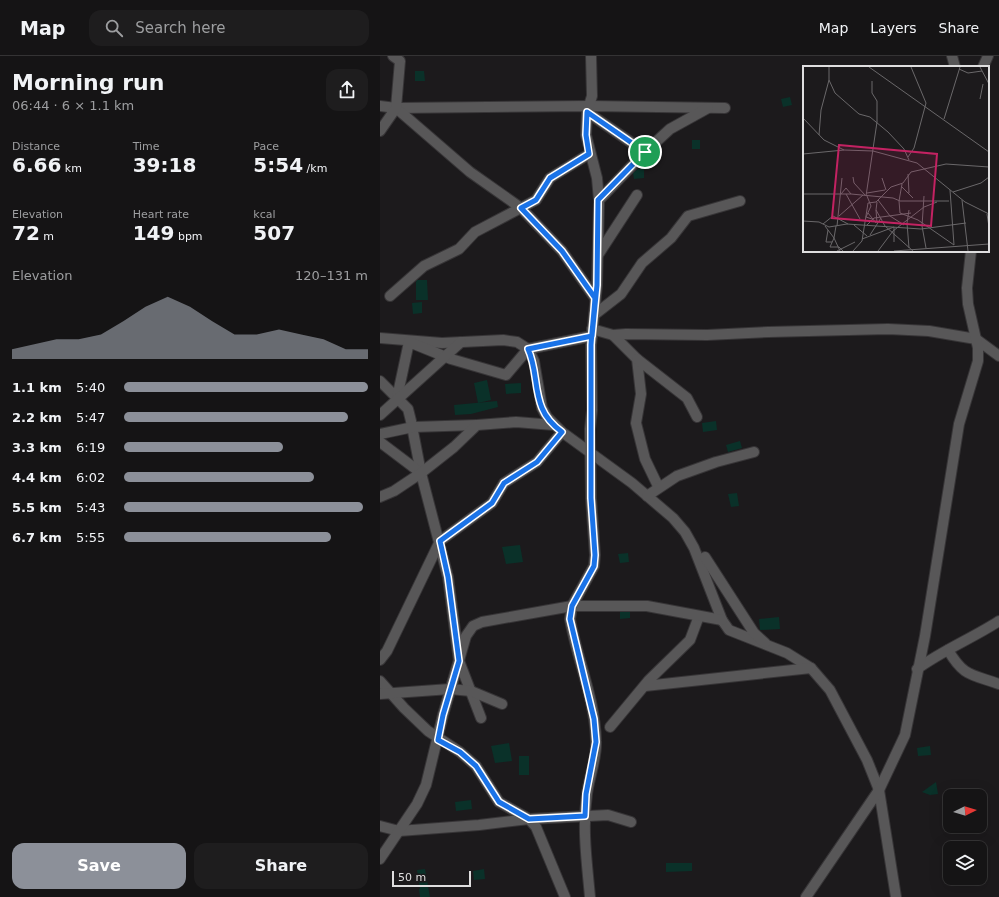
<!DOCTYPE html>
<meta charset="utf-8">
<style>
:root{--surface:#151415;--page:#1e1d1e;--text:#f1f3f6;--muted:#9d9ea0;--line:#343334;--accent:#8c9099}
body{margin:0;font-family:"DejaVu Sans",sans-serif;background:var(--page);color:var(--text);height:100vh;display:flex;flex-direction:column;font-size:15px;white-space:nowrap}
*{box-sizing:border-box;margin:0}
p{font-size:13px;color:var(--muted)}
.icon{flex:none;width:22px;height:22px;fill:none;stroke:currentColor;stroke-width:2;stroke-linecap:round;stroke-linejoin:round}
.map{position:relative;flex:1;overflow:hidden}
.details{display:flex;flex-direction:column;background:var(--surface);width:380px}
.details>*{flex:none}
.needle{width:26px;rotate:85deg}
.tools{position:absolute;left:563px;top:733px;display:grid;gap:8px}
.tools a{display:grid;place-items:center;width:44px;height:44px;border-radius:8px;background:var(--surface);box-shadow:0 4px 16px #0002,0 0 0 1px var(--line);font-size:20px}
.scale{position:absolute;left:12px;bottom:10px;width:79px;box-sizing:border-box;padding-left:4px;border:2px solid #dfdedf;border-top:0;font-size:11px;line-height:14px;white-space:nowrap;color:#dfdedf;-webkit-text-stroke:3px #1c1a1c;paint-order:stroke}
.pin{position:absolute;display:grid;place-items:center;width:34px;height:34px;color:#fff;margin:-17px;border:2px solid #fff;border-radius:50%;box-shadow:0 1px 4px #0007}
.round{display:grid;place-items:center;flex:none;width:42px;height:42px;border-radius:12px;background:var(--page)}
.summary{display:flex;align-items:center;justify-content:space-between;height:68px;padding:0 12px}
h1{font-size:22px;font-weight:700;line-height:30px}
.metrics{display:grid;grid-template-columns:repeat(3,1fr);gap:6px;height:68px;padding:4px 12px}
.metrics div{display:grid;align-content:center}
.metrics b{font-size:20px;font-weight:700}
.metrics small{font-size:11px;font-weight:400}
.metrics p{font-size:11px}
.chart{height:112px;padding:8px 12px}
.chart p{display:flex;justify-content:space-between}
.chart svg{width:100%;height:72px;margin-top:4px;fill:var(--accent);opacity:.7}
.action{display:flex;gap:8px;margin-top:auto;padding:8px 12px}
.action a{flex:1;height:46px;border-radius:12px;background:var(--accent);color:#fff;font-size:16px;font-weight:700;line-height:46px;text-align:center}
.action a+a{background:var(--page);color:var(--text)}
ul{padding:0 12px;list-style:none;font-size:13px}
li{display:grid;grid-template-columns:64px 48px 1fr;align-items:center;height:30px}
li i{height:10px;border-radius:5px;background:var(--accent)}
header{display:flex;align-items:center;gap:24px;box-sizing:border-box;height:56px;padding:0 20px;background:var(--surface);border-bottom:1px solid var(--line)}
header strong{font-size:19px}
nav{display:flex;gap:22px;margin-inline-start:auto;font-size:14px}
.search{width:280px;height:36px;background:var(--page);display:flex;align-items:center;gap:10px;box-sizing:border-box;padding:0 14px;border-radius:12px;color:var(--muted);font-size:15px}
main{display:flex;flex:1;min-height:0}
.map>svg:first-child{display:block}
</style>
<header>
<strong>Map</strong>
<div class="search"><svg class="icon" aria-label="search" viewBox="0 0 24 24"><circle cx="10" cy="10" r="6"/><path d="M15 15l6 6"/></svg>Search here</div>
<nav><a>Map</a><a>Layers</a><a>Share</a></nav>
</header>
<main>
<section class="details">
<div class="summary"><div><h1>Morning run</h1><p>06:44 · 6 × 1.1 km</p></div><a class="round"><svg class="icon" aria-label="share" viewBox="0 0 24 24"><path d="M12 15V3M7 8l5-5 5 5M5 13v7h14v-7"/></svg></a></div>
<div class="metrics">
<div><p>Distance</p><b>6.66<small> km</small></b></div>
<div><p>Time</p><b>39:18</b></div>
<div><p>Pace</p><b>5:54<small> /km</small></b></div>
</div>
<div class="metrics">
<div><p>Elevation</p><b>72<small> m</small></b></div>
<div><p>Heart rate</p><b>149<small> bpm</small></b></div>
<div><p>kcal</p><b>507</b></div>
</div>
<div class="chart"><p><span>Elevation</span>120–131 m</p>
<svg viewBox="0 0 160 44" preserveAspectRatio="none"><path d="M0 44V38L10 35L20 32L30 32L40 29L50 21L60 12L70 6L80 12L90 21L100 29L110 29L120 26L130 29L140 32L150 38L160 38V44z"/></svg>
</div>
<ul>
<li><b>1.1 km</b>5:40<i style="width:100%"></i></li>
<li><b>2.2 km</b>5:47<i style="width:92%"></i></li>
<li><b>3.3 km</b>6:19<i style="width:65%"></i></li>
<li><b>4.4 km</b>6:02<i style="width:78%"></i></li>
<li><b>5.5 km</b>5:43<i style="width:98%"></i></li>
<li><b>6.7 km</b>5:55<i style="width:85%"></i></li>
</ul>
<div class="action"><a>Save</a><a>Share</a></div>
</section>
<div class="map">
<svg width="619" height="841" viewBox="0 0 619 841">
<rect width="100%" height="100%" fill="#1c1a1c"/>
<g fill="#0a3129">
<path d="M35,15H44L45,25H35Z"/>
<path d="M410,41L412,49L403,51L401,43Z"/>
<rect x="312" y="84" width="8" height="9"/>
<path d="M258,113H264V122L254,123L253,117Z"/>
<path d="M37,224H47L48,244H36V226Z"/>
<path d="M42,246V257L33,258L32,247Z"/>
<path d="M107,324L111,344L98,347L94,327Z"/>
<path d="M141,327V337L126,338L125,328Z"/>
<path d="M117,345L118,351L91,358L75,359L74,349Z"/>
<path d="M336,365L337,374L323,376L322,367Z"/>
<path d="M360,385L362,392L348,396L346,389Z"/>
<path d="M357,437L359,450L351,451L348,438Z"/>
<path d="M140,489L143,506L126,508L122,491Z"/>
<path d="M248,497L249,506L240,507L238,498Z"/>
<path d="M240,556H250V562L240,563Z"/>
<path d="M399,561L400,573L380,574L379,563Z"/>
<path d="M129,687L132,705L115,707L111,690Z"/>
<path d="M550,690L551,699L538,700L537,692Z"/>
<rect x="139" y="700" width="10" height="19"/>
<path d="M556,726L558,738L550,739L542,736Z"/>
<path d="M91,744L92,753L76,755L75,746Z"/>
<path d="M286,807H312V815L286,816Z"/>
<path d="M45,813L50,841H40L39,833H40L37,814Z"/>
<path d="M104,813L105,823L94,824L93,815Z"/>
</g>
<g fill="none" stroke-linecap="round" stroke-linejoin="round">
<defs>
<g id="minor">
<path d="M572,0L575,11"/>
<path d="M603,11L608,0"/>
<path d="M0,50L16,52L209,50L345,52"/>
<path d="M16,52L90,116L141,152L182,195L215,242"/>
<path d="M207,56L265,96L219,144"/>
<path d="M0,75L16,52L20,5L13,0"/>
<path d="M265,96L290,73L328,52"/>
<path d="M218,199L257,139"/>
<path d="M10,240L44,210L79,193L95,176L156,144L170,122L209,98"/>
<path d="M214,259L241,238L262,207L291,182L308,160L360,145"/>
<path d="M212,273L233,279L246,278L327,279L388,276L508,273L549,275L596,283L619,300"/>
<path d="M233,279L257,303L261,338L256,367L265,403L277,428"/>
<path d="M0,282L62,287L123,284L137,286L148,293L154,305L162,352L167,361L182,376L252,427L293,462L305,476L314,492L342,564L349,574L407,597L431,612L450,634L487,704L499,734L516,841"/>
<path d="M257,303L307,342L317,361"/>
<path d="M0,325L28,353L31,365L41,417L68,521L79,605L101,662"/>
<path d="M17,342L29,286L71,303L126,319L148,293L212,280"/>
<path d="M0,359L81,286"/>
<path d="M0,378L33,371L97,369"/>
<path d="M0,386L41,417"/>
<path d="M267,440L297,420L336,406L374,396"/>
<path d="M0,441L14,435L41,417L74,391L97,369L136,366L174,369"/>
<path d="M325,501L374,577L385,587"/>
<path d="M568,594C584,621 591,618 619,628"/>
<path d="M0,604L7,595L60,485L112,447L124,427L157,406L182,376"/>
<path d="M537,613C563,594 593,582 619,565"/>
<path d="M0,625L24,652L48,675L80,696L96,710L119,746L149,763L156,771L185,841"/>
<path d="M265,630L431,612"/>
<path d="M0,638L70,633L91,635L122,648"/>
<path d="M230,671L269,624L310,584L319,560"/>
<path d="M0,770L19,775L99,769L149,763L228,759L251,766"/>
<path d="M0,803L37,748L46,729L63,659L86,580L93,570L102,566L192,550H267L342,564"/>
<path d="M210,841C207,807 202,773 207,738C209,721 217,702 216,685C215,643 197,603 190,563L192,550L214,510L215,499L211,442L210,373L212,354L211,289L217,229L219,144L217,122L206,79L207,56L212,40L211,0"/>
<path d="M426,841L499,734L525,679L545,580L579,368L598,305V292L588,248L587,232L591,195"/>
</g>
</defs>
<use href="#minor" stroke="#373537" stroke-width="12"/>
<use href="#minor" stroke="#585758" stroke-width="10"/>
</g>
<g fill="none" stroke-linecap="round" stroke-linejoin="round">
<defs>
<path id="route" d="M265,96L218,144L217,229L212,280L148,293C157,312 154,333 162,352C166,362 174,370 182,376L157,406L124,427L112,447L60,485L68,521L79,605L63,659L58,684L80,696L96,710L119,746L149,763L205,760L206,738L216,686L214,663L190,563L192,550L214,510L215,499L211,442V289C212,274 214,258 215,242L182,195L141,152L156,144L170,122L209,98L206,79L207,56L265,96"/>
</defs>
<use href="#route" stroke="#fff" stroke-width="8"/>
<use href="#route" stroke="#1a73e8" stroke-width="5"/>
</g>
<g transform="translate(423 10)">
<rect width="186" height="186" fill="#1c1a1c"/>
<path fill="none" stroke="#6a686a" stroke-width="1" d="M66,1L186,86M177,1L186,18M156,3L165,7L179,5M26,14L32,27L56,48L67,51L85,66L101,83L106,94M177,33L180,18M0,52L21,74L41,84M141,53L157,1M16,69L18,44L26,14V1M0,88L41,84L70,85L114,97L162,136L186,148M105,91L111,82L123,37L108,1M105,108L106,127M50,111L51,117L62,129M79,112L83,124M99,118L96,135L97,147L115,154L151,179M98,120L110,132M147,124L151,179M150,126L178,117L186,111M64,127L82,124M0,128H48L90,132L97,135H146M38,128L43,122L48,128M43,128L57,153M63,130L74,56V35L69,27V15M64,130L68,140L63,151L69,153M121,130L119,160L123,182M75,134L87,150L101,159M159,134L165,185M74,136L73,144L82,160L110,185M73,144L74,157M65,147L73,157M184,148L186,161M36,150L60,129M0,155L16,156L26,161L44,158L118,163L163,157M20,158L30,150L45,158M51,159L64,170M64,159L71,152L108,147M22,160L31,172L27,181H36L40,185M33,160L31,172L37,185M34,160L39,112M25,164L23,176H29M67,169L78,152M59,173L91,161V176M106,182L104,157L106,144M34,185L52,176M50,185L59,175L65,137L73,136L88,121L100,117L108,106L143,98L186,101M75,185L90,165L121,141L134,136M91,185L186,178"/>
<path fill="#c32262" fill-opacity="0.15" stroke="#c32262" stroke-width="2" d="M36,79L134,88L128,160L29,152Z"/>
<rect width="186" height="186" fill="none" stroke="#dfdedf" stroke-width="2"/>
</g>
</svg>
<div class="tools">
<a><svg class="needle" viewBox="-14 -14 28 28"><path d="M0-13l5 13h-10z" fill="#e53935"/><path d="M0 13l5-13h-10z" fill="#9d9ea0"/></svg></a>
<a><svg class="icon" aria-label="layers" viewBox="0 0 24 24"><path d="M12 4l9 5-9 5-9-5zM3 14l9 5 9-5"/></svg></a>
</div>
<div class="scale">50 m</div>
<div class="pin" style="left:265px;top:96px;background:#1e9e55"><svg class="icon" aria-label="arrive" viewBox="0 0 24 24"><path d="M6 21V4h12l-3 4 3 4H6"/></svg></div>
</div>
</main>
